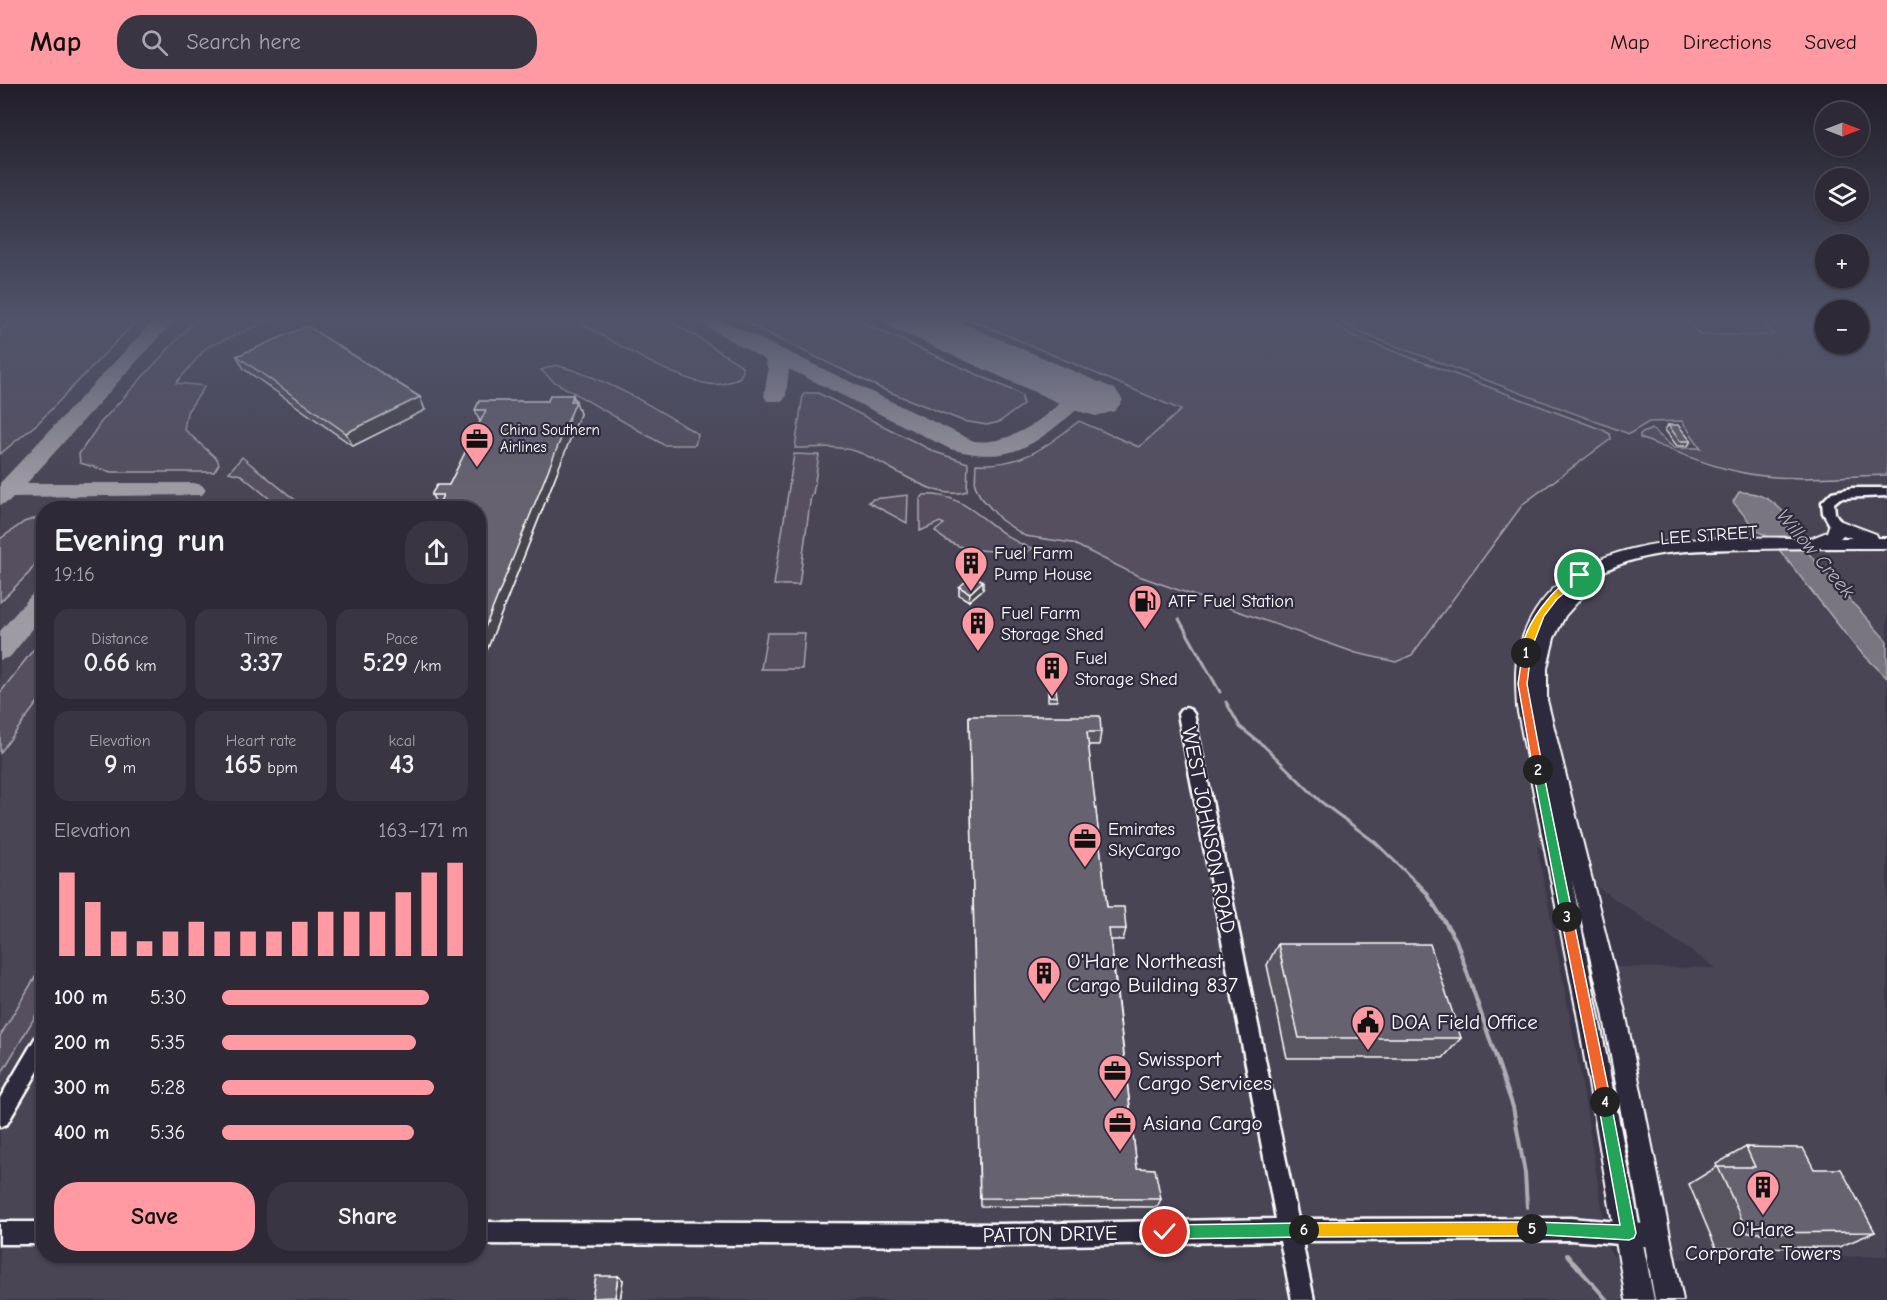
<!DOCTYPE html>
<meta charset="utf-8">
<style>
:root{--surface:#2d2937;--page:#393542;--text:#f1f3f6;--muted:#a7a6ad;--line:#484552;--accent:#ff9aa2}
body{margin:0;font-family:"Comic Neue",sans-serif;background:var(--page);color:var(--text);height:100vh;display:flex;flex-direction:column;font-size:22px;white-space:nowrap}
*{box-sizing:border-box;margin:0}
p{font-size:20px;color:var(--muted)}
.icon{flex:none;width:33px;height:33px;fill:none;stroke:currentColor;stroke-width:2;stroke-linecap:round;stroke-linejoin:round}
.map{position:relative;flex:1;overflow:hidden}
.drawer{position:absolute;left:36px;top:417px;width:450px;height:762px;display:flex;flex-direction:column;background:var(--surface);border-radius:24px;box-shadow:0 2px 4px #0004,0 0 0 2px var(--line)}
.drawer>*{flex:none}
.needle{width:39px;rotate:90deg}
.controls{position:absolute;left:1815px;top:18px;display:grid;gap:12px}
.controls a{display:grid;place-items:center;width:54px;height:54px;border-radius:50%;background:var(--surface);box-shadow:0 2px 4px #0004,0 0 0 2px var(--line);font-size:30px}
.pin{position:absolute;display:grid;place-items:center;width:51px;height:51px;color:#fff;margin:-26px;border:3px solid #fff;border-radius:50%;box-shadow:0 2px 6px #0007}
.km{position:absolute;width:30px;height:30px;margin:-15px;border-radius:50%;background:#222;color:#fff;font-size:16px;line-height:30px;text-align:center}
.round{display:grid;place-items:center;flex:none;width:63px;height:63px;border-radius:24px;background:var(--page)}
.summary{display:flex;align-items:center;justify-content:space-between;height:102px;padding:0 18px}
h1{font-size:33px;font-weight:700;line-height:45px}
.stats{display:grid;grid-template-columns:repeat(3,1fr);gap:9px;height:102px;padding:6px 18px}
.stats div{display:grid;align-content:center;border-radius:15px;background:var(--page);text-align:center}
.stats b{font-size:26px;font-weight:700}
.stats small{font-size:16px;font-weight:400}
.stats p{font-size:16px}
.chart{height:168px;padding:12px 18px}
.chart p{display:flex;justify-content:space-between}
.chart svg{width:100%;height:108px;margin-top:6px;stroke:var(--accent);stroke-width:6}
.action{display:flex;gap:12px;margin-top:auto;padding:12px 18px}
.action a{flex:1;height:69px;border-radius:24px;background:var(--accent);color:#111;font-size:24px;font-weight:700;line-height:69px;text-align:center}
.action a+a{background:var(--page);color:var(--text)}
ul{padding:0 18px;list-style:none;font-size:20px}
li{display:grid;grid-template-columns:96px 72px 1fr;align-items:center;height:45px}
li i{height:15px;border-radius:8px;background:var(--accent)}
header{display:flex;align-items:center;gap:36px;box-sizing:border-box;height:84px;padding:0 30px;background:var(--accent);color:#111}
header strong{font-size:28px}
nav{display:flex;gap:33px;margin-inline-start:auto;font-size:21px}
.search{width:420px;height:54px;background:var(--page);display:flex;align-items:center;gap:15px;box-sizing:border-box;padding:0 21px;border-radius:24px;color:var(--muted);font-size:22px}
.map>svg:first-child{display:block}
</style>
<header>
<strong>Map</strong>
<div class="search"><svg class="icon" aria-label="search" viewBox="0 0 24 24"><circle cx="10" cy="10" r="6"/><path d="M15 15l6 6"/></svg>Search here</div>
<nav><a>Map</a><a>Directions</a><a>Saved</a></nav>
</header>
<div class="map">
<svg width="1887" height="1216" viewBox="0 0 1887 1216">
<rect width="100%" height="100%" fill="#3c3749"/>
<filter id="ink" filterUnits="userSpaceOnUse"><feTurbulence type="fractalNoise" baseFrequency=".0167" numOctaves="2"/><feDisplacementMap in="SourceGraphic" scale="12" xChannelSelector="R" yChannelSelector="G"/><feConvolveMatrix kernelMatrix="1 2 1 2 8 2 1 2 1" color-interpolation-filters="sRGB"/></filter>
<g filter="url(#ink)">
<path fill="#494455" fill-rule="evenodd" d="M0,233H1825L1826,260H1858L1859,233H1887V1172L1677,1175L1612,883L1716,884L1537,762L1578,975L1609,1167L1619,1177L1626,1216H0ZM44,424H478V1172H44Z"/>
<g fill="#555060" stroke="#aaa8b0" stroke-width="1.5">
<path d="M15,233H140L38,339L0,370V247Z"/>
<path d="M198,233L271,236L207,263L176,299L205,302L187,328L184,345L217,375L219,380L214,388H111L80,379L79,370L101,338Z"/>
<path d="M571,233H665L741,281L743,287L740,293C730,299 721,302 709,300C670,294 606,254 571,233Z"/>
<path d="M734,233H850L1016,308L1022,312L1023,321L999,338L987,341L963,337L882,305Z"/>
<path d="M965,233H1327L1335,242L1356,253L1603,346L1610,350L1611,355L1523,420L1412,571L1396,578L1356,569L1136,491L1072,459L1025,452L1001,436L980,412L975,401L976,380C1023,382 1044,364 1079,337L1139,363L1181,326Z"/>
<path d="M1339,233H1685L1700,251H1774L1758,233H1825L1826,260H1858L1859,233H1887V391C1843,392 1788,398 1744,389C1708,382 1674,367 1640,354V350L1652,345L1674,364H1701L1682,337L1649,338L1629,350L1361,249L1344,240Z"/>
<path d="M556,281C608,295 652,322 698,350L695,361H664L553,297L541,286Z"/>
<path d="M806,309H818L935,368L968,379L967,407C936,420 885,376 855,367C837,361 814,364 795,364L803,311Z"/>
<path d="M794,370L819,371L813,410L811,411L799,501H774Z"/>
<path d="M242,373L305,424H281L241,391L229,388Z"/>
<path d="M908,411L907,439L868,418L873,415Z"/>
<path d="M924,411C970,407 993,454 1033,464L1027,468C998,466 957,472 935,447L944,440L940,438L920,447V415Z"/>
<path d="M43,432V469L29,489L0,518V455L24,438Z"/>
<path d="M767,549H805L802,585H761Z"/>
<path d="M43,553V611L0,669V609Z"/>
<path d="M43,880V919L0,992V952Z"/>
</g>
<path fill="#797682" stroke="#afadb4" stroke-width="1.5" d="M1739,408C1763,408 1775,418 1790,435L1785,439L1794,453L1887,557V594L1855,562L1769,453L1757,447L1733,418Z"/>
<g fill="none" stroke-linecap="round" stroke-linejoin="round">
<g stroke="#afadb4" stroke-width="3">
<path d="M1179,535L1220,608"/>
<path d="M1226,618L1240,643L1264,662L1320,717L1376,759L1419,801"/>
</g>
<g stroke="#afadb4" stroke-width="4">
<path d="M1418,800L1426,808L1456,856L1513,1023L1525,1089L1527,1123"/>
<path d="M1567,1171L1607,1216"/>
</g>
<g fill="#9e9ba4" fill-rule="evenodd">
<path d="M157,233H177L27,399H194L202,401L206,406L202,411L13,413L8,418L0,421V399Z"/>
<path d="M690,233H715L974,357C1008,361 1036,340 1061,318L1062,311L1057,303L1060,298H1076L1083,315C1078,327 1068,333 1058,341C1021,371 996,377 950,365L789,285L786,312L783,317H767L764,312L768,287L765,276Z"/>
<path d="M44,504V531L10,573L0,576V547L35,507Z"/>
</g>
<path fill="#9e9ba4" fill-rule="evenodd" d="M883,233H949L1115,305L1123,316L1115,327L1096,332L1077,327L890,243Z"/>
<defs>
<g id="minor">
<path d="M1852,404H1887V412L1840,414L1834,419L1835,429L1842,440L1836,444L1831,443L1823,429L1822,418L1832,408Z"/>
<path d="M1186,624L1191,626L1194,630L1298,1135L1570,1134L1657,1141L1665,1144L1668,1152L1665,1160L1657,1163L1570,1156L1302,1157L1314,1216H1292L1280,1157L1003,1162L478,1160V1138L1003,1140L1276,1135L1178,630L1181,626Z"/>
<path d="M44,949V977L7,1040L0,1043V1014L37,951Z"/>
<rect x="0" y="1138" width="44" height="22"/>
</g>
<path id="major" d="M1836,435L1876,450L1878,454H1887V464C1841,464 1795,464 1749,465C1691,466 1632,465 1582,500L1589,505L1565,532L1554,554L1547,584V616L1625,928L1683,1216H1655L1603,928L1572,796L1654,1216H1626L1577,929L1517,623C1516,602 1514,580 1521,559C1557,441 1715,454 1812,454L1827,448L1831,436ZM1843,451L1852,454H1840Z"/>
</defs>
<use href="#minor" stroke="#fff" stroke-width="5"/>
<use href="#major" stroke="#fff" stroke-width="4"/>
<use href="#minor" fill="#2f2a3d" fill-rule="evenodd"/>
<use href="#major" fill="#2f2a3d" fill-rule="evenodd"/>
</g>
<g fill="#585460" stroke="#fff" stroke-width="1.5">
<path d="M237,272L425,326L353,362L244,285Z"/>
<path d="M573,311L580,330L478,589V424L438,423L432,411L449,401L480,338L475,326L548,317Z"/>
<path d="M1668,341L1691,357L1688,362H1677L1665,346Z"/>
<path d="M959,503L983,505L969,517L959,511Z"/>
<path d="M1048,605L1057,613V617H1048Z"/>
<path d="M969,632L1101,648L1099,661H1088L1107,823L1126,845L1123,856H1111L1137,1084L1161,1115L1157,1123L980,1122Z"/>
<path d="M1278,860L1461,954L1443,974H1287L1267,881Z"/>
<path d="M1746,1063L1814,1085L1875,1148L1839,1163L1716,1164L1689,1100L1717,1083L1716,1080Z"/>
<path d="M618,1192L623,1196L620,1216H594L592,1214Z"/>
</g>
<g fill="#47454e" stroke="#fff" stroke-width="1.5">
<path d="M573,311L575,319L576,317L580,330L478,589V561Z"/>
<path d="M420,313L425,326L353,362L346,349Z"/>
<path d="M983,497V505L969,517L970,509Z"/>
<path d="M618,1192L623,1196L620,1216L615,1213Z"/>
</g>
<g fill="#666270" stroke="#fff" stroke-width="1.5">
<path d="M307,242L420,313L346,349L237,272Z"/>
<path d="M550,311H573L571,317H576L478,561V424H437L443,411H432V409L437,401H449L486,326H475L479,317H548Z"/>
<path d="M1668,341H1678L1691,357H1680Z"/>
<path d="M973,491L983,497L970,509L959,503Z"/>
<path d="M1048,605H1056L1057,613L1049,612Z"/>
<path d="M969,632H1100L1101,648H1087L1107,823H1124L1126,845H1109L1137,1084L1155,1085L1161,1115L980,1114Z"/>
<path d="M1278,860H1430L1461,954H1299Z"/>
<path d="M1746,1063L1803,1064L1814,1085H1841L1875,1148L1748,1149L1718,1083H1755Z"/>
<path d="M596,1192H618L615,1213L592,1214Z"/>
</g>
</g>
<linearGradient id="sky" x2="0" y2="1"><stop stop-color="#211e28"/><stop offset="0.58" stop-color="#50536a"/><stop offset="1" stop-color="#50536a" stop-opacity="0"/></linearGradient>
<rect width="1887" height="404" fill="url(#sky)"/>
<path fill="#f5b400" stroke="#fff" stroke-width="1.5" d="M1580,488L1583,489V494L1557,515L1544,532L1529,571H1523C1519,545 1557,498 1580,488Z"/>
<path fill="#f0652b" stroke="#fff" stroke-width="1.5" d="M1523,566L1531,569L1527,600L1543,686L1538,690L1533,686L1518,600Z"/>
<path fill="#22a559" stroke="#fff" stroke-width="1.5" d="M1538,682L1543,686L1573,833L1567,838L1561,833L1533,686Z"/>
<path fill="#f0652b" stroke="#fff" stroke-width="1.5" d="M1567,828L1573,833L1611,1018L1605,1025L1598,1018L1561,833Z"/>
<path fill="#22a559" stroke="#fff" stroke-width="1.5" d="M1605,1012L1611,1018L1636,1149L1634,1154L1629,1156L1527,1150L1525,1145L1532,1138L1620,1141L1598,1018Z"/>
<path fill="#f5b400" stroke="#fff" stroke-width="1.5" d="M1532,1138L1539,1145L1532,1152L1304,1153L1297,1146L1304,1139Z"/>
<path fill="#22a559" stroke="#fff" stroke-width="1.5" d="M1304,1139L1311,1146L1304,1153L1165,1155L1158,1148L1165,1141Z"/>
<defs>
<symbol id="office-pin" viewBox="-11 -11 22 30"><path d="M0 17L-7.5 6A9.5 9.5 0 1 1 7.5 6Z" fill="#ff9aa2" stroke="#2f2a3d"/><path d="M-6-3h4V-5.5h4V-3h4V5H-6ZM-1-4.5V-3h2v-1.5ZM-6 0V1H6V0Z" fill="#111"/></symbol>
<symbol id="building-pin" viewBox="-11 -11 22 30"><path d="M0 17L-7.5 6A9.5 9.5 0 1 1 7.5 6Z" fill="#ff9aa2" stroke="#2f2a3d"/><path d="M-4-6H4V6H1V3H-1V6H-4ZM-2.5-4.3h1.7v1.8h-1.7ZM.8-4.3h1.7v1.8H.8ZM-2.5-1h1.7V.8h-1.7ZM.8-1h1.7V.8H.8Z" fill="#111"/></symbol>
<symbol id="fuel-pin" viewBox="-11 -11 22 30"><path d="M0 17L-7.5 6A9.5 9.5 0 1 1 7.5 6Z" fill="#ff9aa2" stroke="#2f2a3d"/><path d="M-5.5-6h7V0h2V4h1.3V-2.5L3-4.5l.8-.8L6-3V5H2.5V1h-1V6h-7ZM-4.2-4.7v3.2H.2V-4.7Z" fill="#111"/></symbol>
<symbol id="civic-pin" viewBox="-11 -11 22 30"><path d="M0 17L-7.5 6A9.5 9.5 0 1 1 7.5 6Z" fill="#ff9aa2" stroke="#2f2a3d"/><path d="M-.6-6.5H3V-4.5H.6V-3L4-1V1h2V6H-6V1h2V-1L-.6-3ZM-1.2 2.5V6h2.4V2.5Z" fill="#111"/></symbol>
</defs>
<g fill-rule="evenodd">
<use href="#office-pin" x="458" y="336" width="38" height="52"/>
<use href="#building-pin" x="952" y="460" width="38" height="52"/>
<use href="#fuel-pin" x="1126" y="498" width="38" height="52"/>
<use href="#building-pin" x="959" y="520" width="38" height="52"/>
<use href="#building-pin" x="1033" y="565" width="38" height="52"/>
<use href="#office-pin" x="1066" y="736" width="38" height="52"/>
<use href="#building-pin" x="1025" y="870" width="38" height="52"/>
<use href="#civic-pin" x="1349" y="919" width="38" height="52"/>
<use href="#office-pin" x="1096" y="968" width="38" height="52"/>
<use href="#office-pin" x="1101" y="1020" width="38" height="52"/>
<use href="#building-pin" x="1744" y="1084" width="38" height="52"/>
</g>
<g text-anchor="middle" stroke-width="4.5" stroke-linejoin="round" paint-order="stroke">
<g font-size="15" fill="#fff" stroke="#2f2a3d" text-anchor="start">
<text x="500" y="351">China Southern<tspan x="500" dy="17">Airlines</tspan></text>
</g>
<g font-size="18" fill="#fff" stroke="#2f2a3d">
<text transform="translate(1709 451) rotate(-4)" y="6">LEE STREET</text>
</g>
<g font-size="18" fill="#fff" stroke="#2f2a3d" text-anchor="start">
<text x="994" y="475">Fuel Farm<tspan x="994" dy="21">Pump House</tspan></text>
<text x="1168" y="523">ATF Fuel Station</text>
<text x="1001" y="535">Fuel Farm<tspan x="1001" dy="21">Storage Shed</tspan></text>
<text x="1075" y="580">Fuel<tspan x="1075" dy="21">Storage Shed</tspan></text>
<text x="1108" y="751">Emirates<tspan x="1108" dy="21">SkyCargo</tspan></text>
</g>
<g font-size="20" font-style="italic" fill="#b5b4ba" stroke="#2f2a3d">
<text transform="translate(1816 469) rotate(50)" y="7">Willow Creek</text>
</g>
<g font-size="21" fill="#fff" stroke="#2f2a3d">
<text transform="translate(1209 746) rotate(79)" y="7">WEST JOHNSON ROAD</text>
<text transform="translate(1050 1150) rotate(-1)" y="7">PATTON DRIVE</text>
</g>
<g font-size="21" fill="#fff" stroke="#2f2a3d" text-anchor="start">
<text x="1067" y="884">O'Hare Northeast<tspan x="1067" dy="24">Cargo Building 837</tspan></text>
<text x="1391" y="945">DOA Field Office</text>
<text x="1138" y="982">Swissport<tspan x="1138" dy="24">Cargo Services</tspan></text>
<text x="1143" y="1046">Asiana Cargo</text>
<text x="1763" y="1152" text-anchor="middle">O'Hare<tspan x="1763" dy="24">Corporate Towers</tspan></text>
</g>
</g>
</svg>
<div class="controls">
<a><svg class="needle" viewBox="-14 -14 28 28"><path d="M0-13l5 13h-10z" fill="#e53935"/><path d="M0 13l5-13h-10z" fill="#a7a6ad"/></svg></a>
<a><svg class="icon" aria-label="layers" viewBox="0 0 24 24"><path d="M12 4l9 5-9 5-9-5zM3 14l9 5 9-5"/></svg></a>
<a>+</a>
<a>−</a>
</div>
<div class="pin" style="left:1580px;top:491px;background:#1e9e55"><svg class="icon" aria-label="arrive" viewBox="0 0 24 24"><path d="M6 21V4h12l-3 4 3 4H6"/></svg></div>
<div class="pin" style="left:1165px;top:1148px;background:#d93025"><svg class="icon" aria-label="check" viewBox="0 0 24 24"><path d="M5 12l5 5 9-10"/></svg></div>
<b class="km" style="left:1526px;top:569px">1</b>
<b class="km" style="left:1538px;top:686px">2</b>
<b class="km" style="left:1567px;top:833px">3</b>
<b class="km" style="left:1605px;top:1018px">4</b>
<b class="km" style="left:1532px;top:1145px">5</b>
<b class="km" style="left:1304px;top:1146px">6</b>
<section class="drawer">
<div class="summary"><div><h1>Evening run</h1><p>19:16</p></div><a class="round"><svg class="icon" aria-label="share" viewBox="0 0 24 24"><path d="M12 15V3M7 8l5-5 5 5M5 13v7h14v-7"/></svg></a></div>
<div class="stats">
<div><p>Distance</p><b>0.66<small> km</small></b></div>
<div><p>Time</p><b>3:37</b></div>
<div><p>Pace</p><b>5:29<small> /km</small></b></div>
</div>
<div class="stats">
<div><p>Elevation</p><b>9<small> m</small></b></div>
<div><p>Heart rate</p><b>165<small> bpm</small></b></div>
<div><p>kcal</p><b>43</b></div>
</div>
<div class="chart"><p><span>Elevation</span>163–171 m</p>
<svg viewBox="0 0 160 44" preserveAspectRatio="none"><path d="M5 44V10M15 44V22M25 44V34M35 44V38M45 44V34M55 44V30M65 44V34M75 44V34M85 44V34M95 44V30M105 44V26M115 44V26M125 44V26M135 44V18M145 44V10M155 44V6"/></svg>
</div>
<ul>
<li><b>100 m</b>5:30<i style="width:84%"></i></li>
<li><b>200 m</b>5:35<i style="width:79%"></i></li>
<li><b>300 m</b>5:28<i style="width:86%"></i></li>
<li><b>400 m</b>5:36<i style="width:78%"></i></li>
</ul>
<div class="action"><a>Save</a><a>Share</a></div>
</section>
</div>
